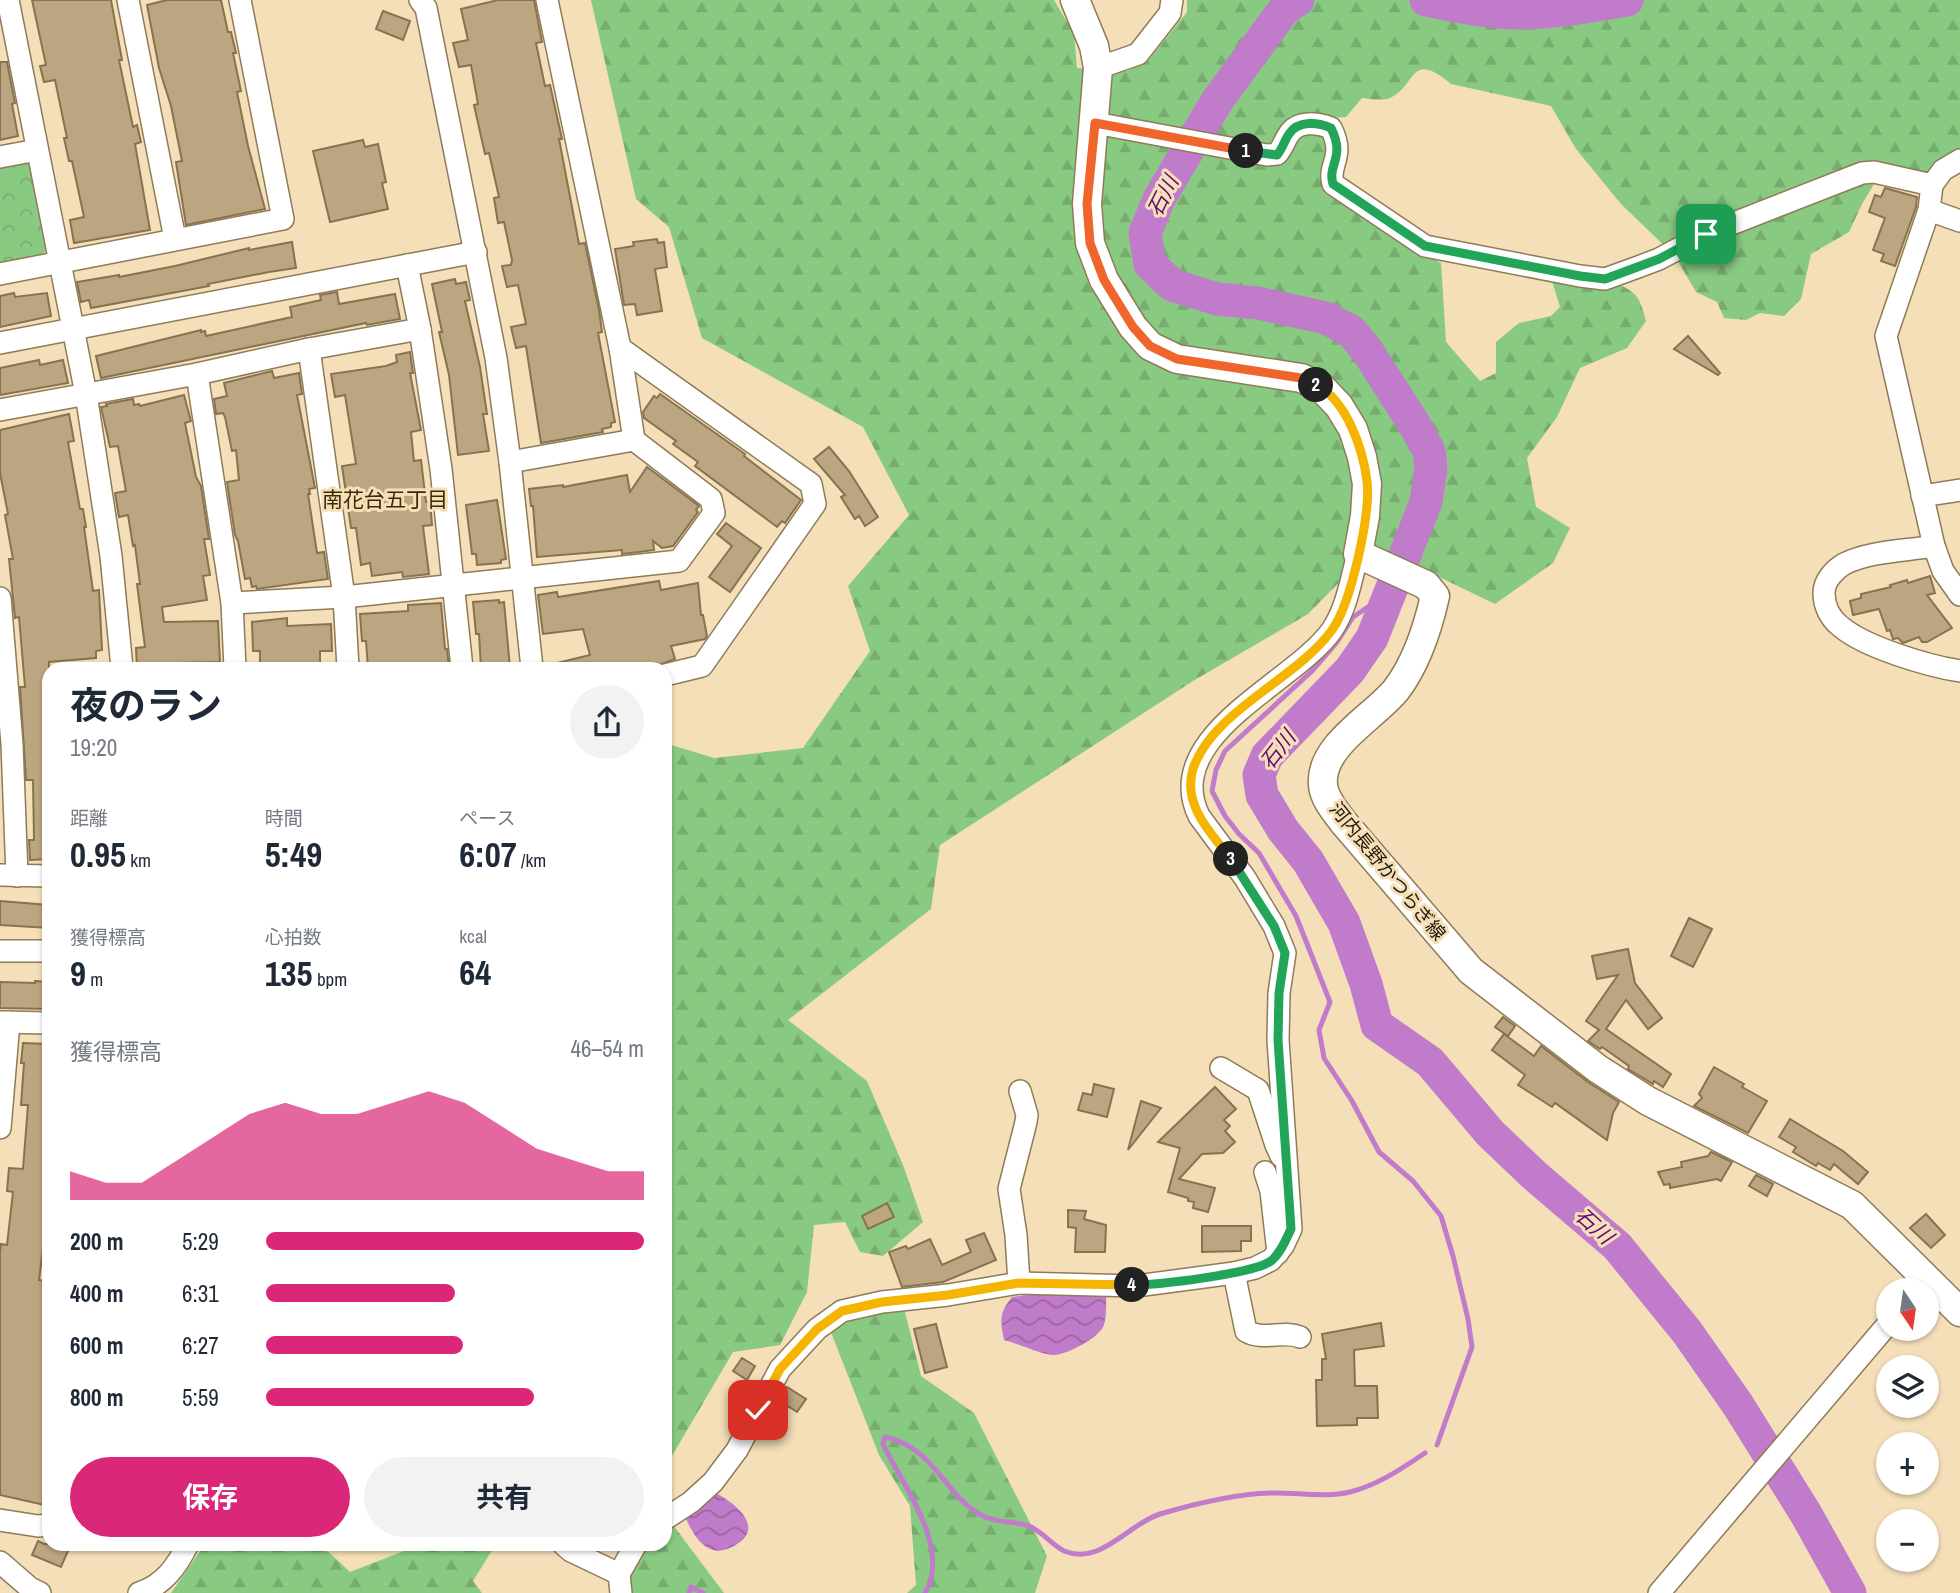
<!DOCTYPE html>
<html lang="ja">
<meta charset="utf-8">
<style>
:root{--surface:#fff;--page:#f2f2f3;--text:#1f2937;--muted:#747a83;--accent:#db2777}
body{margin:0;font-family:"Archivo Narrow","Noto Sans JP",sans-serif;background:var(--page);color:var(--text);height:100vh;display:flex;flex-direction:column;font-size:26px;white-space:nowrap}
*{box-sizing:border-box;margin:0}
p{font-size:23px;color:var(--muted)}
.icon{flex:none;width:38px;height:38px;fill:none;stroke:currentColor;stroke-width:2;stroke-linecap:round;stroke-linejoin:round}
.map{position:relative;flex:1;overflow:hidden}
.drawer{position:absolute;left:42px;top:662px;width:630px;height:889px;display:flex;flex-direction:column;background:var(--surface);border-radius:21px;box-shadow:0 2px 5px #0004}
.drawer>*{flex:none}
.needle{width:46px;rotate:167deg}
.buttons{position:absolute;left:1876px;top:1278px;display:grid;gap:14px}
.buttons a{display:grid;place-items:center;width:63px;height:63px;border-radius:50%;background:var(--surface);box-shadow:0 2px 5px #0004;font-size:35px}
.pin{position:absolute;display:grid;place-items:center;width:60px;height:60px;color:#fff;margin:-30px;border-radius:14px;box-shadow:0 4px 10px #0006}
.km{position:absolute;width:35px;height:35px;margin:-18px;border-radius:50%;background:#222;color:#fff;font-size:19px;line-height:35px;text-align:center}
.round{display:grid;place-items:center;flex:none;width:74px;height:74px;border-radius:37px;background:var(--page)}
.overview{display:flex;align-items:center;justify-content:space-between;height:119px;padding:0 28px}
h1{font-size:38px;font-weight:700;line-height:52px}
.figures{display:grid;grid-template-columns:repeat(3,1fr);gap:10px;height:119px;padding:7px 28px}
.figures div{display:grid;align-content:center}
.figures b{font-size:35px;font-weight:700}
.figures small{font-size:19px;font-weight:400}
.figures p{font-size:19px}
.chart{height:196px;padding:14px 28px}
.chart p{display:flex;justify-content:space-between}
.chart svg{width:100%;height:126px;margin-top:7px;fill:var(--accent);opacity:.7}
.button{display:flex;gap:14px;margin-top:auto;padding:14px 28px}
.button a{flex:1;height:80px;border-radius:42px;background:var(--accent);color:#fff;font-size:28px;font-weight:700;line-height:80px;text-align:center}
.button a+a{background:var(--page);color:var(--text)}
ul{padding:0 28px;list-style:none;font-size:23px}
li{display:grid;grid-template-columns:112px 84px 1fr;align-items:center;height:52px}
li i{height:18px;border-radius:9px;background:var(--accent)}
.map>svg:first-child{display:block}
</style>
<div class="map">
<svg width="1960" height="1593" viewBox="0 0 1960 1593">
<defs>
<pattern id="forest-firs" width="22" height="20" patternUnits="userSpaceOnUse" patternTransform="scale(1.75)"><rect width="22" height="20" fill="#89ca82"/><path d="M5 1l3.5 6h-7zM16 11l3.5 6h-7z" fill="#76ad6f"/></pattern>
<pattern id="park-crowns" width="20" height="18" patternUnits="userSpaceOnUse" patternTransform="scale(1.75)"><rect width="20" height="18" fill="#89ca82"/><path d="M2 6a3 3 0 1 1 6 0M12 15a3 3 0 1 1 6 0" fill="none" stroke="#76ad6f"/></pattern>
<pattern id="water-waves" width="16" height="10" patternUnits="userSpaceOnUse" patternTransform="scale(1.75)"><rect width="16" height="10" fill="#c07cca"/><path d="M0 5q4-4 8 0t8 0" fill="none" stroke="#9c65a2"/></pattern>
</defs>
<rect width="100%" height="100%" fill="#f4dfb8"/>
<g fill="url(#forest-firs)">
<path d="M591,0H1054L1074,34L1077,68L1127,71L1148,61L1187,12V0H1960V149L1933,165L1927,177L1883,169L1862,204L1849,232L1811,254L1801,299L1784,316L1760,313L1746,320L1724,318L1717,302L1696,292L1675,256L1621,204L1576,149L1551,106L1451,84C1409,49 1417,86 1390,98C1382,101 1370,99 1362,98L1346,117L1329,118L1325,193L1384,232L1441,263L1446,342L1480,381L1496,373V342L1519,323L1551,316L1560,307L1551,278C1576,280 1611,275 1632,292C1641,299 1643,311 1646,321L1627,348L1580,368L1557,417L1527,458L1536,507L1570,528L1553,563L1495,604L1375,546L1308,614L1193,681L940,845L931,909L788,1020L867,1081L903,1165L923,1222L883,1256L860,1252L845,1222L814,1225L807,1292L780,1345L733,1352L669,1461H665V743L714,758L803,748L870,651L848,586L909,515L863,427L702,338L669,227L636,199Z"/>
<path d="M904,1308L921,1376L974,1413L1047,1556L1035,1593H907L916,1585L910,1506L879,1455L829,1327L847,1315Z"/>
<path d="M673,1525L724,1593H609C618,1575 630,1554 648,1545C653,1542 660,1544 665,1544V1531Z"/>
<path d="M205,1544H320L350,1572L422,1544H496L473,1581L482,1593H171Z"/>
</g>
<path fill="url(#park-crowns)" d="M26,163L34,169L48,248L41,256L0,264V168Z"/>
<g fill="url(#water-waves)">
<path d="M1057,1291H1106C1106,1302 1107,1314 1104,1325C1100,1337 1066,1356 1052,1355C1037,1353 1019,1344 1004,1340C1000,1320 999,1313 1012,1297Z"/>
<path d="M712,1491C731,1500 769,1527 734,1546C728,1549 721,1552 713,1550C698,1546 689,1526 683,1512Z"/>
</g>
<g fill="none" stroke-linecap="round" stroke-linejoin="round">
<g stroke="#c07cca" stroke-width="5">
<path d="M1392,591L1353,617L1337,642L1312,671L1225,751L1216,770L1212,791L1225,816L1239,834L1259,853L1296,916L1330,1002L1319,1030L1324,1058L1352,1101L1379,1152L1413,1181L1441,1216L1453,1256L1468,1319L1472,1347L1437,1445"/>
<path d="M689,1593L691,1587L703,1593"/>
<path d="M925,1593C952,1548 902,1484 883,1444L885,1437C935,1447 946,1498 983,1516C997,1523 1015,1521 1029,1526C1043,1532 1052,1545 1064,1551C1101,1566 1128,1524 1160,1514C1194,1504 1234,1494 1270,1493C1296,1492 1324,1498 1350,1492C1378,1485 1401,1469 1425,1453"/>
</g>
<g stroke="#c07cca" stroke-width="33">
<path d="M1298,0L1285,8L1217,101L1159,199L1145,233L1150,264L1172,285L1217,299L1258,303L1326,318L1351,331L1368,352L1414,424L1429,451L1431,468L1426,502L1372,638L1350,670L1267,756L1259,775L1262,795L1283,830L1308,861L1344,923L1366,984L1377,1025L1430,1062L1490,1133L1534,1175L1617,1246L1687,1332L1738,1405L1806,1514L1850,1593"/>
<path d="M1426,0C1452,6 1497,14 1524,13C1558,12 1593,6 1627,0"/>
</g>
</g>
<g fill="#bba681" stroke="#877350" stroke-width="2">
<path d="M32,0H111L122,60H119L133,127L137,125L141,142L135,144L150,230L74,243L70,220L84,217L72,161H69L64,138H67L55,80L44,82L40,66L46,65Z"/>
<path d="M167,0H221L228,32H231L236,53H233L241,91L237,92L248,146L265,209L186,225L176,162L182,161L171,106L159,68L147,5Z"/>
<path d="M498,0H534L542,42L536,43L545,86L550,85L562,139H559L579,244L585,243L599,310L602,332L598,333L615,422L611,423V427L602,429L603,432L541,443L526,346L516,348L511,327L526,324L518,285L507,287L502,266L511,265L512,260L504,222L498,223L494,198L499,197L489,153L485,154L474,105L478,104L471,65L459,67L453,43L468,40L461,9Z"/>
<path d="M383,11L410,21L403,40L376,29Z"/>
<path d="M0,62H7L15,103L12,104L18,136L0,140Z"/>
<path d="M363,140L365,147L378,144L386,182L382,183L388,209L330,222L313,151Z"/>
<path d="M1885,188L1917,197L1916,207L1895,266L1881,261L1884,254L1873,250L1885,218L1869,212L1875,195L1881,197Z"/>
<path d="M657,239L658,243L664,242L667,267L655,269L662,311L637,315L635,304L624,305L615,249L634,246L633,242Z"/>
<path d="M292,242L296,268L269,272L208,284L209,286L91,308L89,300L81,302L77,282L119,275V277L175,266L249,248V250Z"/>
<path d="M455,279L456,284L466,282L470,300L465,301L480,367L487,414H483L489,451L458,455L449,375L439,332H442L432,284Z"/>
<path d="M337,292L339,304L395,294L400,319L367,325L366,323L101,378L96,356L201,330V332L205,331L206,336L292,317L290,307L321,300L320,295Z"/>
<path d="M14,293L15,297L47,293L51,316L0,327V296Z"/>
<path d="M1688,336L1720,373L1718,375L1674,349Z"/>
<path d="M410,352L413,373H410L421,430L411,432L414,461L421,460L426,502H430L432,525L423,526L429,574L403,577L402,572L372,576L370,563L361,565L356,528H351L342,466L356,464L345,395L335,397L331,374L386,366L397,362L396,355Z"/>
<path d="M39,360L40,365L63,360L68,383L0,395V368Z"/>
<path d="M272,371L274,378L299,373L302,394L297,395L315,488L309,489L310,494H308L317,553L324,552L328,579L257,589L256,586L252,587L250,578L245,579L238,541L235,535L227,482L239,480L236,450L232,451L225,417L223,413L216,414L214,399L227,396L224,383Z"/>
<path d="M660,394L745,454L744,456L801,500L785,523L782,521L777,527L695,466L698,462L673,444L676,441L644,418L643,412L654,396L657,398Z"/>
<path d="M184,395L191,421L185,423L196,477L201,486L209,539H204L210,575L203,576L207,600L162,607L164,622L218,621L220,662L175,663L176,668H158V666L137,668L136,648L145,647L137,584H140L135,545L133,546L128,515L119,517L115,493L126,491L118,446L110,447L101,407L107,406L106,404L133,399L134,405L139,404L140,406Z"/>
<path d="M69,414L74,441L68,442L80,509H83L86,527H84L93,591L99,590L102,650L96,651V658L49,662V859L30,860L29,840H34L33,780H26L20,687H25L19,617L15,618L9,559H13L5,515L8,514L0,473V430Z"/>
<path d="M829,447L849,471L878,517L865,526L859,516L855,519L841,497L845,495L814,459Z"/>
<path d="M647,467L699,506L696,510L698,512L673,546L662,548L653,541L654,550L639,552L622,554V550L537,557L533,506H531L529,489L563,485V487L627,475L630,492Z"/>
<path d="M497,500L506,559L501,560V563L477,565L476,554H472L466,505Z"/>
<path d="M726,523L761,548L730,592L709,577L732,546L717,534Z"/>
<path d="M1930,576L1935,593L1927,595L1952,628L1927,642H1922L1919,637L1903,643L1898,638L1893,639L1890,630L1887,631L1879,609L1853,615L1850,601L1861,598V594L1891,587L1890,585L1907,580L1908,583Z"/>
<path d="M659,581L661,590L698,583L701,615H703L707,636L705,639L671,646L675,659L651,668L650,663L628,668H558L557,663L590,655L583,629L543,634L538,595L557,592L558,597Z"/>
<path d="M499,600V603L504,602L510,668H481L479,634H476L473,602Z"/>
<path d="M441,603L445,649H447L449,668H368L366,641H362L360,614L408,611V605Z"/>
<path d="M287,618V626L331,624L332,651H320V668H260V651H253L252,622Z"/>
<path d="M0,901L49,905V928L0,925Z"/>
<path d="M1689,918L1712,929L1693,967L1671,956Z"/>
<path d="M1628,949L1635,983L1662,1018L1648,1029L1626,1000L1606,1029L1671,1074L1663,1087L1654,1081L1653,1084L1628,1069L1629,1066L1602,1047L1600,1049L1588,1041L1599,1030L1586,1021L1618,975L1597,979L1592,956Z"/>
<path d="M35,981L49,982V1009L0,1008V982L35,983Z"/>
<path d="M1503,1017L1515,1026L1508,1036L1495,1027Z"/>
<path d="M1504,1034L1534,1056L1541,1046L1588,1082L1619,1102L1613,1113L1607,1140L1555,1103L1552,1107L1518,1085L1525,1075L1492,1050Z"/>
<path d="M23,1043L49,1044V1201L39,1280L49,1281V1506L0,1495V1252L1,1244L7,1245L13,1192L7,1191L9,1168L23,1169L28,1105H21L24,1063H21Z"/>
<path d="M1714,1067L1744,1084L1742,1087L1767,1101L1748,1133L1694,1106L1702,1098L1699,1094Z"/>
<path d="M1094,1084L1114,1089L1107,1117L1078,1110L1083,1093L1092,1095Z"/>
<path d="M1215,1087L1236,1109L1224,1120L1230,1126L1225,1131L1235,1142L1223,1153L1202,1154L1179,1179L1215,1188L1208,1212L1193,1208L1194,1202L1188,1201V1198L1168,1192L1180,1148L1158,1142Z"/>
<path d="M1141,1101L1161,1108L1128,1150Z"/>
<path d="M1790,1119L1843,1151L1868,1172L1858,1184L1834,1164L1830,1170L1818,1163L1816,1166L1793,1152L1796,1147L1779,1137Z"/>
<path d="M1711,1152L1732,1162L1721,1181L1717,1179L1670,1188V1184L1664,1185L1658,1172L1682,1167L1681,1162L1708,1156Z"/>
<path d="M1756,1175L1773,1184L1767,1196L1749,1186Z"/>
<path d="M887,1203L894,1217L868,1229L862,1216Z"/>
<path d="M1068,1210L1086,1211L1084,1219L1106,1225L1105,1252H1075L1076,1228L1068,1227Z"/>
<path d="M1926,1214L1945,1235L1931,1248L1910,1228Z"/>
<path d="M1202,1226H1251V1241H1241V1251L1202,1252Z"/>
<path d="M984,1233L996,1260L943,1282L902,1287L889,1252L906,1246L908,1249L930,1239L942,1265L971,1252L966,1240Z"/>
<path d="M1381,1323L1384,1346L1354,1350L1355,1386H1377L1378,1418H1357V1425L1317,1426L1316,1380H1322V1359H1326L1322,1334Z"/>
<path d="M936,1324L947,1367L925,1373L914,1329Z"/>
<path d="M742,1358L755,1366L747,1380L733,1371Z"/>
<path d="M787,1387L806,1399L797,1412L778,1400Z"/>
<path d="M38,1541L44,1544H71L61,1567L32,1555Z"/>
</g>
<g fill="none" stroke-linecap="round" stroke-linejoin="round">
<defs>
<g id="minor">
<path d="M8,0L86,394L111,556L122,668"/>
<path d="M128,0L175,239"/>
<path d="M420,0L426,8L496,358L510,462L532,668"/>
<path d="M1098,68L1138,54L1170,13L1172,0"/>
<path d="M1095,123L1267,155L1277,154C1283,148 1284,141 1289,134C1298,120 1318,123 1331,128C1346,158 1327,164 1333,184L1425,246L1580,276L1605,279L1638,267L1659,259L1706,234L1862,173L1874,172L1932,185"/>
<path d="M0,157L37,150"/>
<path d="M1960,160L1943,170L1932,185L1929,210L1886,336L1934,546L1943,571L1960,595"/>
<path d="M1929,210L1960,221"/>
<path d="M407,265L420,329"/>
<path d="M0,274L283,219L240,0"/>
<path d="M0,343L476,252"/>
<path d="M620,348L811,484L815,504L702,666L665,675"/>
<path d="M309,349L344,597L348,668"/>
<path d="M197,374L232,603L235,668"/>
<path d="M0,410L197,374L309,349L420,329L441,469L462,668"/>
<path d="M510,462L634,440"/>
<path d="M1922,496L1960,490"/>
<path d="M1934,546C1905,551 1870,551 1844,564C1834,570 1824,581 1824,593C1824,606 1830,618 1840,626C1864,647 1928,666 1960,671"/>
<path d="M0,598L12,744L17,876"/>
<path d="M232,603L344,597L679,561L714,513L711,499L634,440L620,348L547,0"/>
<path d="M0,875L49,876"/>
<path d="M0,951H49"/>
<path d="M0,1022L49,1023"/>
<path d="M1221,1068L1258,1090L1276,1145L1281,1156"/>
<path d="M0,1128L9,1022"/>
<path d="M1265,1172L1271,1191L1278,1253"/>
<path d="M1234,1273L1246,1331C1262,1341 1283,1330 1300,1337"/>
<path d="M1019,1283L1016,1235L1009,1189L1026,1122L1027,1115L1020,1091"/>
<path d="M665,1519L691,1502L713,1482L737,1450L780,1369L817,1329L842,1311L882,1302L948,1295L1019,1283L1136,1286L1234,1273L1255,1268L1271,1260L1283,1246L1291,1229L1278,1040L1279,993L1285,953L1274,926L1245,878L1199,816C1160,735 1295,683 1332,630C1347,608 1351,579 1358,554"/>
<path d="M0,1520L38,1526L49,1525"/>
<path d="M563,1544L571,1551L619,1574"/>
<path d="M0,1562L30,1588L40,1593"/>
<path d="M139,1593C164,1585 177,1566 188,1544"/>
<path d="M621,1593L619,1574L636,1544"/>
<path d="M1659,1593L1888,1324"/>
</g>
<path id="major" d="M1075,0L1094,46L1098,68L1087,204L1090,243L1104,280L1133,327L1150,346L1177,359L1301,378L1320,386L1339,406L1353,429L1362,457L1367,484L1365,516L1358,554L1426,585L1435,596C1428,627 1416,664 1396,690C1374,717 1319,746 1323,785C1324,799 1336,812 1344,823L1471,971L1598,1069L1648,1101L1852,1205L1960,1312"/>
</defs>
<use href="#minor" stroke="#8f7b57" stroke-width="24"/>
<use href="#major" stroke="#8f7b57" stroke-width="31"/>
<use href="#minor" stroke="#fff" stroke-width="21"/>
<use href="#major" stroke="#fff" stroke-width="28"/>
</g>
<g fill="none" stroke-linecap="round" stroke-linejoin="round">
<defs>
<path id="split-1" d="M1246,151L1277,155C1283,148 1284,141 1289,134C1298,120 1318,122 1331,128C1346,158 1327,164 1333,184L1425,246L1580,276L1605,279L1659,259L1706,234"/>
<path id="split-2" d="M1246,151L1095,123L1087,204L1090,243L1104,280L1133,327L1150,346L1177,359L1301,378L1316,385"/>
<path id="split-3" d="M1231,859C1211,833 1182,805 1193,769C1212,711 1297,679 1332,630C1351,604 1371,513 1367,481C1363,450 1347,400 1316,385"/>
<path id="split-4" d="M1132,1285C1157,1285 1253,1274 1271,1261C1281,1253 1286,1239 1291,1229L1278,1040L1279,993L1285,953L1274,926L1231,859"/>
<path id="split-5" d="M758,1410L780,1369L817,1329L842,1311L882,1302L948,1295L1019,1283L1132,1285"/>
</defs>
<use href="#split-1" stroke="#fff" stroke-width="14"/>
<use href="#split-2" stroke="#fff" stroke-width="14"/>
<use href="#split-3" stroke="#fff" stroke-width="14"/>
<use href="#split-4" stroke="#fff" stroke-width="14"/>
<use href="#split-5" stroke="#fff" stroke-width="14"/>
<use href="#split-1" stroke="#22a559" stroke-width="9"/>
<use href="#split-2" stroke="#f0652b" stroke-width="9"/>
<use href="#split-3" stroke="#f5b400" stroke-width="9"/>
<use href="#split-4" stroke="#22a559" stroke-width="9"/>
<use href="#split-5" stroke="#f5b400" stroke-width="9"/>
</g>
<g text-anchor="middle" stroke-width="6" stroke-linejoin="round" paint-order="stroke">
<g font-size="19" fill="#20180a" stroke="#f4dfb8">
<text transform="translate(1388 871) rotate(51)" y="7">河内長野かつらぎ線</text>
</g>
<g font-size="21" font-style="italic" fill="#62086f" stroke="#f4dfb8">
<text transform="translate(1163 196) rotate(-63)" y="7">石川</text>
<text transform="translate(1278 750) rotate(-52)" y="7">石川</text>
<text transform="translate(1594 1226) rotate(42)" y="7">石川</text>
</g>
<g font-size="21" fill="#3b2a05" stroke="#f4dfb8">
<text x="385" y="507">南花台五丁目</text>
</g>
</g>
</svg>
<div class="buttons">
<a><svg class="needle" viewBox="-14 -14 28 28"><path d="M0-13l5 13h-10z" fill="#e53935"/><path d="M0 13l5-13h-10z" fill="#747a83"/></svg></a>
<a><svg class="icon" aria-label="layers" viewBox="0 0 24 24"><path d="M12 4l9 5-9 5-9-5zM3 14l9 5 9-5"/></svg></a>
<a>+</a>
<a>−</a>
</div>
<div class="pin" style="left:1706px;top:234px;background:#1e9e55"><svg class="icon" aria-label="arrive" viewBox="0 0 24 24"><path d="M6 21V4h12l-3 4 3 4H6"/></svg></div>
<div class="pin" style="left:758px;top:1410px;background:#d93025"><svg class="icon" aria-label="check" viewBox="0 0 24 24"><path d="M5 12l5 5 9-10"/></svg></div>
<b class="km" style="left:1246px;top:151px">1</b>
<b class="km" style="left:1316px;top:385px">2</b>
<b class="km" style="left:1231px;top:859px">3</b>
<b class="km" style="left:1132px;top:1285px">4</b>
<section class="drawer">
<div class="overview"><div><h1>夜のラン</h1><p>19:20</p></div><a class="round"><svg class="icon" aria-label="share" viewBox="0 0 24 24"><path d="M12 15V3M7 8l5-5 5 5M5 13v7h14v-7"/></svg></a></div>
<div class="figures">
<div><p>距離</p><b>0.95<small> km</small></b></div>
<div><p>時間</p><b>5:49</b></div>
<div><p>ペース</p><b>6:07<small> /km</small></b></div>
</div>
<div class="figures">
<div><p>獲得標高</p><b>9<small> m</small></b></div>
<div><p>心拍数</p><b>135<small> bpm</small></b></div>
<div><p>kcal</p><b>64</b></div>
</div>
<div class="chart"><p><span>獲得標高</span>46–54 m</p>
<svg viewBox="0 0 160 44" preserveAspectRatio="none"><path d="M0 44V34L10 38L20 38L30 30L40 22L50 14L60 10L70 14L80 14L90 10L100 6L110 10L120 18L130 26L140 30L150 34L160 34V44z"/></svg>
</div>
<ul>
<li><b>200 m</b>5:29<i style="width:100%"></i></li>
<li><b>400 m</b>6:31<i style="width:50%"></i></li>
<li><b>600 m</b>6:27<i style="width:52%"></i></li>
<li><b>800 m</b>5:59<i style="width:71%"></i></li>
</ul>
<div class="button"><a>保存</a><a>共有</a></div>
</section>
</div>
